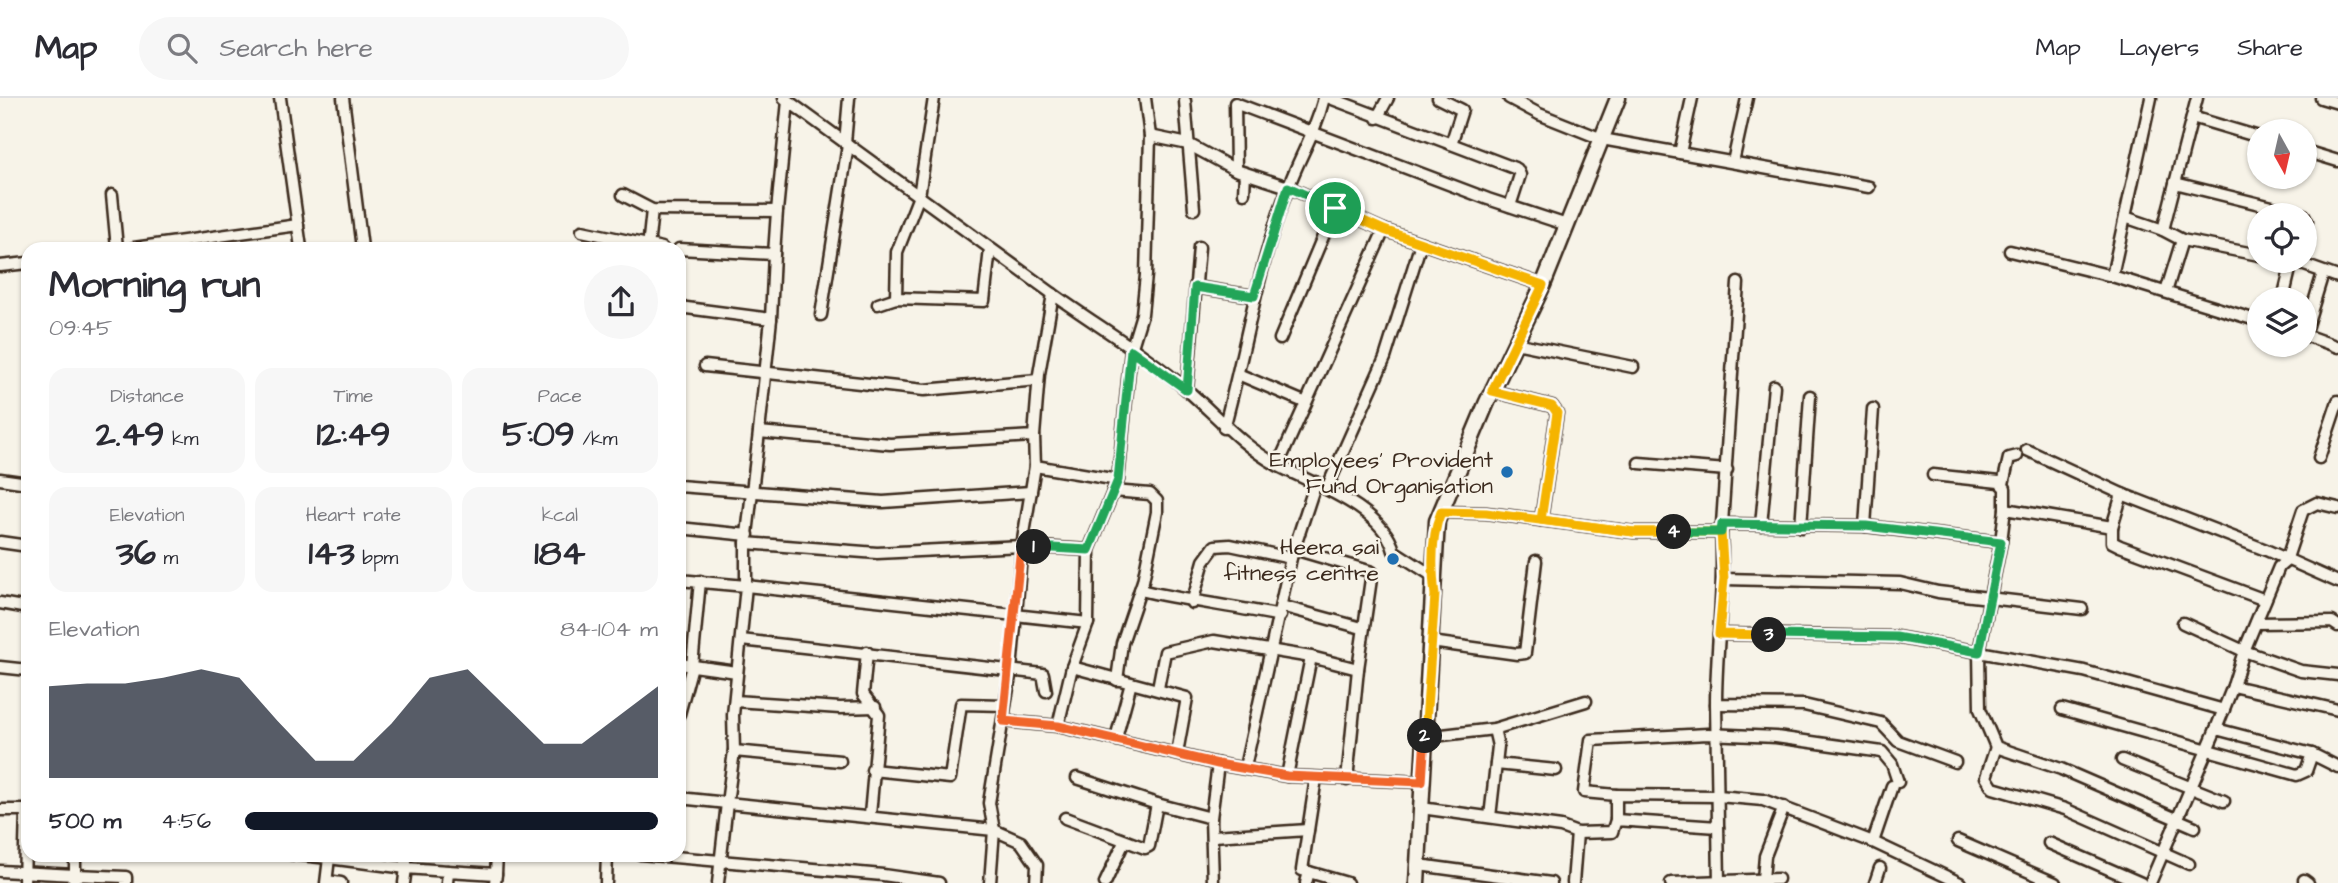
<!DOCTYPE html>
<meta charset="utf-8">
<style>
:root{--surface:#fff;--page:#f7f7f7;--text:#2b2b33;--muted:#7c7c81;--line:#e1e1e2;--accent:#111827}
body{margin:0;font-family:"Architects Daughter",sans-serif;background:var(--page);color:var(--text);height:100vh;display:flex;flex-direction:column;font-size:26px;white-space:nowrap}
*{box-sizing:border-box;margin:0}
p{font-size:23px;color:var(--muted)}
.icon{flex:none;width:38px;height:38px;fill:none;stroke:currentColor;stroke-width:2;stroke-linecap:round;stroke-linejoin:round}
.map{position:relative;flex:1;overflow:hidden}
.sheet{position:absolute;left:21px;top:144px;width:665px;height:620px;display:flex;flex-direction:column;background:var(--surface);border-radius:21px;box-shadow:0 2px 5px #0004}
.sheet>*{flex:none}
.needle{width:46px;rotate:172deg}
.buttons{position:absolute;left:2247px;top:21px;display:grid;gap:14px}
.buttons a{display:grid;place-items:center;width:70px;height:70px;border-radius:50%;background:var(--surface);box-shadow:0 2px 5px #0004;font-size:35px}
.pin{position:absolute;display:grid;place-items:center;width:60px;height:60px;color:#fff;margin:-30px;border:4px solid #fff;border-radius:50%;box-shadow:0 2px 7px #0007}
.km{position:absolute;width:35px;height:35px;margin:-18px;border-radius:50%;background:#222;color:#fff;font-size:19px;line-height:35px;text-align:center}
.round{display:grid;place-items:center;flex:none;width:74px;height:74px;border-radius:37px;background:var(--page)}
.head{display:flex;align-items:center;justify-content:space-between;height:119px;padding:0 28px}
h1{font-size:38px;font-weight:800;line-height:52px}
.metrics{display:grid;grid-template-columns:repeat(3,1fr);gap:10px;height:119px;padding:7px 28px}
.metrics div{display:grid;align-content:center;border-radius:18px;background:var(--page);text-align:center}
.metrics b{font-size:35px;font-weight:800}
.metrics small{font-size:19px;font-weight:400}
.metrics p{font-size:19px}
.chart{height:196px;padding:14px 28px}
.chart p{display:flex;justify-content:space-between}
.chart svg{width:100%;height:126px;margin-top:7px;fill:var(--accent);opacity:.7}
ul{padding:0 28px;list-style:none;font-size:23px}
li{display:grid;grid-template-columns:112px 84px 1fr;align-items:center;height:52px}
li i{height:18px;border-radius:9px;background:var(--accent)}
header{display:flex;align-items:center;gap:42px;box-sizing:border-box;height:98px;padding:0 35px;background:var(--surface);border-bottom:2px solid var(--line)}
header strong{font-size:33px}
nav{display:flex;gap:38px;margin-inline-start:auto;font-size:24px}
.search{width:490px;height:63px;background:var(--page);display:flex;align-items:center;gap:18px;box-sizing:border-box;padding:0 24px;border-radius:38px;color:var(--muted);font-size:26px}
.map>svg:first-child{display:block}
</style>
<header>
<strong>Map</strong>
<div class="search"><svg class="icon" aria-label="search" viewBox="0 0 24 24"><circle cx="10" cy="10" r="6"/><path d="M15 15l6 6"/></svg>Search here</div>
<nav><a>Map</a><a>Layers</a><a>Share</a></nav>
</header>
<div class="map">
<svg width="2338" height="785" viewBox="0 0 2338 785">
<rect width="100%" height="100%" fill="#f7f3e8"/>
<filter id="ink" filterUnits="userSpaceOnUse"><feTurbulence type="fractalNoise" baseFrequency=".0143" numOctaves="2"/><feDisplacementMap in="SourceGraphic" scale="14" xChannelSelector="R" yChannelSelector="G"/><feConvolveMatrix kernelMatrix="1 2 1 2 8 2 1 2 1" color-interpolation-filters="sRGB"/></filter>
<g filter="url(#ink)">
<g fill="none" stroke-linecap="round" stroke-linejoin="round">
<defs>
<g id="street">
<path d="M280,0L301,150"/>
<path d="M343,0L362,150"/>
<path d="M784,0L1053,196"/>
<path d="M1330,0L1517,71L1520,77L1510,108"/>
<path d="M1438,0L1462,12L1451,46"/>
<path d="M1509,0L1539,16L1602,41L1869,89"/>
<path d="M2197,0L2163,132L2182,142L2259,157"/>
<path d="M2321,0L2338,5"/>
<path d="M1185,3L1194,111"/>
<path d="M2192,19L2259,39"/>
<path d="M1377,20L1388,0"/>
<path d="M1150,38L1188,46L1236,72L1288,89L1384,132L1543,187"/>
<path d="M845,45L849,0"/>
<path d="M2305,53L2338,63"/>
<path d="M1680,55L1692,0"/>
<path d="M1733,64L1747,0"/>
<path d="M1236,72L1235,5L1488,101L1567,127"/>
<path d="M2175,85L2304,117"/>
<path d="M1244,95L1245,75"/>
<path d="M112,97L117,150"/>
<path d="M623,97L652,112L777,113L788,3"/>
<path d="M2125,119L2163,132"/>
<path d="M2305,119L2307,123L2305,135"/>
<path d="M582,133L662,150"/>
<path d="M134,150L298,127"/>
<path d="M648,150L652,112"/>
<path d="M679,151L774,156L777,113"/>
<path d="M2010,153L2112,178L2259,223"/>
<path d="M2293,163L2338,179"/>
<path d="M0,168L28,165"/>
<path d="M2112,178L2151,0"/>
<path d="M1195,189L1254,198"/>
<path d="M2166,194L2182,142"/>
<path d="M896,200L897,154L919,98L934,0"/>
<path d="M2283,201L2292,163"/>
<path d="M878,206L896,200L984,203L990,151"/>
<path d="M679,209L771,221L774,156"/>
<path d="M821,217L848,47"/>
<path d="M771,221L759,334L890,346L1034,338L1039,276L1053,196C1096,227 1147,257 1187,292C1218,319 1240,346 1277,367C1313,386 1383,410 1394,453L1433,478"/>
<path d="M2305,234L2323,175"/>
<path d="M2305,237L2338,249"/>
<path d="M1280,241L1335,110"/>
<path d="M1515,245L1633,269"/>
<path d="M705,268L924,292L1038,282"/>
<path d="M1238,276L1304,304"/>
<path d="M1187,292L1199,149"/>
<path d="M1492,293L1552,308L1557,315L1541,422"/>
<path d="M1224,330C1246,250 1258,167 1288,90C1300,57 1315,36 1324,0"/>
<path d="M759,334L746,445V488L1088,525"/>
<path d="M2027,352L2122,396L2112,429"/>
<path d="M2319,360L2338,303"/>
<path d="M1639,365L1727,372"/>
<path d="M1278,367L1384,132"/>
<path d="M1035,368L1118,382"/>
<path d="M1933,377L1999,384L2005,390V411"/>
<path d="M0,381L28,385"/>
<path d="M2003,386L2009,360L2017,358"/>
<path d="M679,388L883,404L1031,394"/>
<path d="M1327,390L1385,260L1421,145"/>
<path d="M1113,393L1150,396L1157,403V414L1143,483L1122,545L1117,582"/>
<path d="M2122,396L2266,452L2338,484"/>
<path d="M1441,414L1486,415L1634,434H1721C1725,492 1716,548 1716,606L1804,607L1881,625L1898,643L1955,664"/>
<path d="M1722,426L1738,185"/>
<path d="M1761,427L1774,288"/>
<path d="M1865,428L1873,311"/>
<path d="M1801,429L1810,298"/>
<path d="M679,430L748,437"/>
<path d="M0,444L28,448"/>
<path d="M2001,444L2005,411L2112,429V444L2120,448L2265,502"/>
<path d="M746,445L877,455L1022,448L1089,452"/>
<path d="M1294,451L1372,474L1358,571"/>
<path d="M1724,481L1900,485L1938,494L2082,511"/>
<path d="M679,482L746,488L733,617L734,653L727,705L679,700"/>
<path d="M1140,492C1187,503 1233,508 1280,518"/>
<path d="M0,505L28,510"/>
<path d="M1192,505L1204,463L1215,448L1230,447L1291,460"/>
<path d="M1281,508L1362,530"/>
<path d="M2183,525L2244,553L2279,469L2286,463L2303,412L2317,405L2338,410"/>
<path d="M2256,525L2332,524L2338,528"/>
<path d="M1719,536L1896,539L1979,554L2001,444L1865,428L1722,426L1721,434"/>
<path d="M741,542L1043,576L1046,593"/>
<path d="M1431,544L1517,556L1525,555L1536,463"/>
<path d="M867,554L863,596L879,617L870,717"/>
<path d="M679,566L737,574"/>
<path d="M0,569L28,572"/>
<path d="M1072,569L1187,600L1177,655"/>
<path d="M2233,588L2244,553L2301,573L2338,577"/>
<path d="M1158,590L1165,554L1214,543L1311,559L1358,571L1347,682"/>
<path d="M735,603L840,610L875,609"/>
<path d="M1716,606L1719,785"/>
<path d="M2062,611L2297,677L2306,673L2312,656"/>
<path d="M679,616L692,568L700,483"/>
<path d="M1003,623L1058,628L1218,666L1287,678L1422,684"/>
<path d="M1058,628L1072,569L1088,525L1089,452L1118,382L1131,252L1142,216L1146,177L1150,38L1145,0"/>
<path d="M2216,631L2233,588L2338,612"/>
<path d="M1425,639L1494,631L1586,603"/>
<path d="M1116,640L1131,585"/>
<path d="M1996,649L1986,679L1993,690L2065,711L2189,766"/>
<path d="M734,653L840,663"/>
<path d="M2122,662L2224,703"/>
<path d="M1496,666L1556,672"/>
<path d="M1245,669L1291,460L1316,384"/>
<path d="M872,672L950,680L961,606L1005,607"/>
<path d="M1287,678L1311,559"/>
<path d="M1077,680L1157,706"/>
<path d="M1316,680L1302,772L1347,785"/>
<path d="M1616,697L1584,694L1591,642L1708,636L1776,639L1882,654L1892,666L1898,684"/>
<path d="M1421,710L1561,729L1577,735L1612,734L1616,722L1718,729"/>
<path d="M0,712H28"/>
<path d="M1490,719L1498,648L1494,631"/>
<path d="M1065,720L1145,750L1149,748L1157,706L1211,720"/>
<path d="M1616,722V697L1718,698L1763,702L1873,744L1960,785"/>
<path d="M2195,729L2061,671L1996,649L1980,611L1979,554L2084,573L2224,612"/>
<path d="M1213,738L1308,732"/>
<path d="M1958,743L2055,785"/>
<path d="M1873,744L1892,688"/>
<path d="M2049,745L2141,785"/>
<path d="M291,756L329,760L326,785"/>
<path d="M640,756L883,777L939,785"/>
<path d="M329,760L406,770V756"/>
<path d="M1419,767L1551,785"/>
<path d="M0,773L75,777V756"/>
<path d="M496,776L497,756"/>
<path d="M1763,781L1765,758L1784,709"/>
<path d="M2304,782L2308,785"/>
<path d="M327,783L341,785"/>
<path d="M24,785L26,712"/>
<path d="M74,785L75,777L126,779V785"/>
<path d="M404,785L406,770L448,773"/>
<path d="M447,785L448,773L496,776L495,785"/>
<path d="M606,785L607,756"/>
<path d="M718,785L727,705L994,732L1021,744L1037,767L1036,785"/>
<path d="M990,785L994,732L989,705L1011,572L1022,448L1035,368L1034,338"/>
<path d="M1105,785L1124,744"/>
<path d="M1213,785L1211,720L1218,666"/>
<path d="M1306,785L1309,774"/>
<path d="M1573,785L1577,735"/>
<path d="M1671,785L1778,781"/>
<path d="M1875,785L1880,770"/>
<path d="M2150,785L2216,631L2312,656L2338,669"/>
</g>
<path id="secondary" d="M1417,785L1437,423L1487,304L1543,187L1618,0"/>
</defs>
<use href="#street" stroke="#3b2a1e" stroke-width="15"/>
<use href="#secondary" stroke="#3b2a1e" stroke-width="19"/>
<use href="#street" stroke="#f7f3e8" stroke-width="10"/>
<use href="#secondary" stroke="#f7f3e8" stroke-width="14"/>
</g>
</g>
<g fill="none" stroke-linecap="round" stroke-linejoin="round" filter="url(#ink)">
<defs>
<path id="split-1" d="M1034,449L1089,452L1118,382L1131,252L1187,292L1195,189L1254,198L1288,89L1335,110"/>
<path id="split-2" d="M1034,449L1021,448L1003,623L1058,628L1218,666L1287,678L1422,684L1425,638"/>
<path id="split-3" d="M1425,638L1435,497C1432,472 1431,438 1441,414L1486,415L1634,434H1721L1724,481L1719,536L1769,537"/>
<path id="split-4" d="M1674,434H1721L1722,426L1866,428L2001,444L1979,554L1896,539L1769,537"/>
<path id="split-5" d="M1335,110L1384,132L1543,187L1492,293L1552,308L1557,315L1541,422L1634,434H1674"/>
</defs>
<use href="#split-1" stroke="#fff" stroke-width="14"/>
<use href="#split-2" stroke="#fff" stroke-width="14"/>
<use href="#split-3" stroke="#fff" stroke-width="14"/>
<use href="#split-4" stroke="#fff" stroke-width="14"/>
<use href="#split-5" stroke="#fff" stroke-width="14"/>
<use href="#split-1" stroke="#22a559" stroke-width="9"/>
<use href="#split-2" stroke="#f0652b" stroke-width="9"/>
<use href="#split-3" stroke="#f5b400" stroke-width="9"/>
<use href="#split-4" stroke="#22a559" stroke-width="9"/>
<use href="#split-5" stroke="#f5b400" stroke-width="9"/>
</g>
<g fill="#1f6fb2" stroke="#f7f3e8" stroke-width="2.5">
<circle cx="1507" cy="374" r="7"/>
<circle cx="1393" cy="461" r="7"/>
</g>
<g text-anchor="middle" stroke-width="5" stroke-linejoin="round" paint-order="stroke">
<g font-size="23" fill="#3b2a1e" stroke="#f7f3e8" text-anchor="end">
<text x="1493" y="369">Employees' Provident<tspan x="1493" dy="26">Fund Organisation</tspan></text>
<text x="1379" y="456">Heera sai<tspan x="1379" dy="26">fitness centre</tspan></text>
</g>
</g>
</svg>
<div class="buttons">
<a><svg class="needle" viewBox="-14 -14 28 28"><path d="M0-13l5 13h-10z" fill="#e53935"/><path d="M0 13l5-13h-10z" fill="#7c7c81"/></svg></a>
<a><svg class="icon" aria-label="locate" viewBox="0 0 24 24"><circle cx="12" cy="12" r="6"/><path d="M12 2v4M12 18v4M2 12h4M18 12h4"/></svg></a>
<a><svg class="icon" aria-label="layers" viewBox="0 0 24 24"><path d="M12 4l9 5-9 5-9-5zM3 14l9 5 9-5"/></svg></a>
</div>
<div class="pin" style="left:1335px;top:110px;background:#1e9e55"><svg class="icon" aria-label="arrive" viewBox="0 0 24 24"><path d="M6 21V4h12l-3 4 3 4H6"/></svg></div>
<b class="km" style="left:1034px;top:449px">1</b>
<b class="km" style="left:1425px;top:638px">2</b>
<b class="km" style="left:1769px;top:537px">3</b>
<b class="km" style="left:1674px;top:434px">4</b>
<section class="sheet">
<div class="head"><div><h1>Morning run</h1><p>09:45</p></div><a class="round"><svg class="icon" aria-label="share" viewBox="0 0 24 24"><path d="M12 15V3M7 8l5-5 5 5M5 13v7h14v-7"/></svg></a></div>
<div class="metrics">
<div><p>Distance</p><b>2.49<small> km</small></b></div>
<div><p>Time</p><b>12:49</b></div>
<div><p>Pace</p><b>5:09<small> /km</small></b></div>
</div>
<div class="metrics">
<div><p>Elevation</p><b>36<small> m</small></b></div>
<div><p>Heart rate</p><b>143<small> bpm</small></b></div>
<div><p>kcal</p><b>184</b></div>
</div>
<div class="chart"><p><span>Elevation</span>84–104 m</p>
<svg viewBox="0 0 160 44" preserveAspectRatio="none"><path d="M0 44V12L10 11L20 11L30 9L40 6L50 9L60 24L70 38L80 38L90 25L100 9L110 6L120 19L130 32L140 32L150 22L160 12V44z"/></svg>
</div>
<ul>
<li><b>500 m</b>4:56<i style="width:100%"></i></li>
</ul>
</section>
</div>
